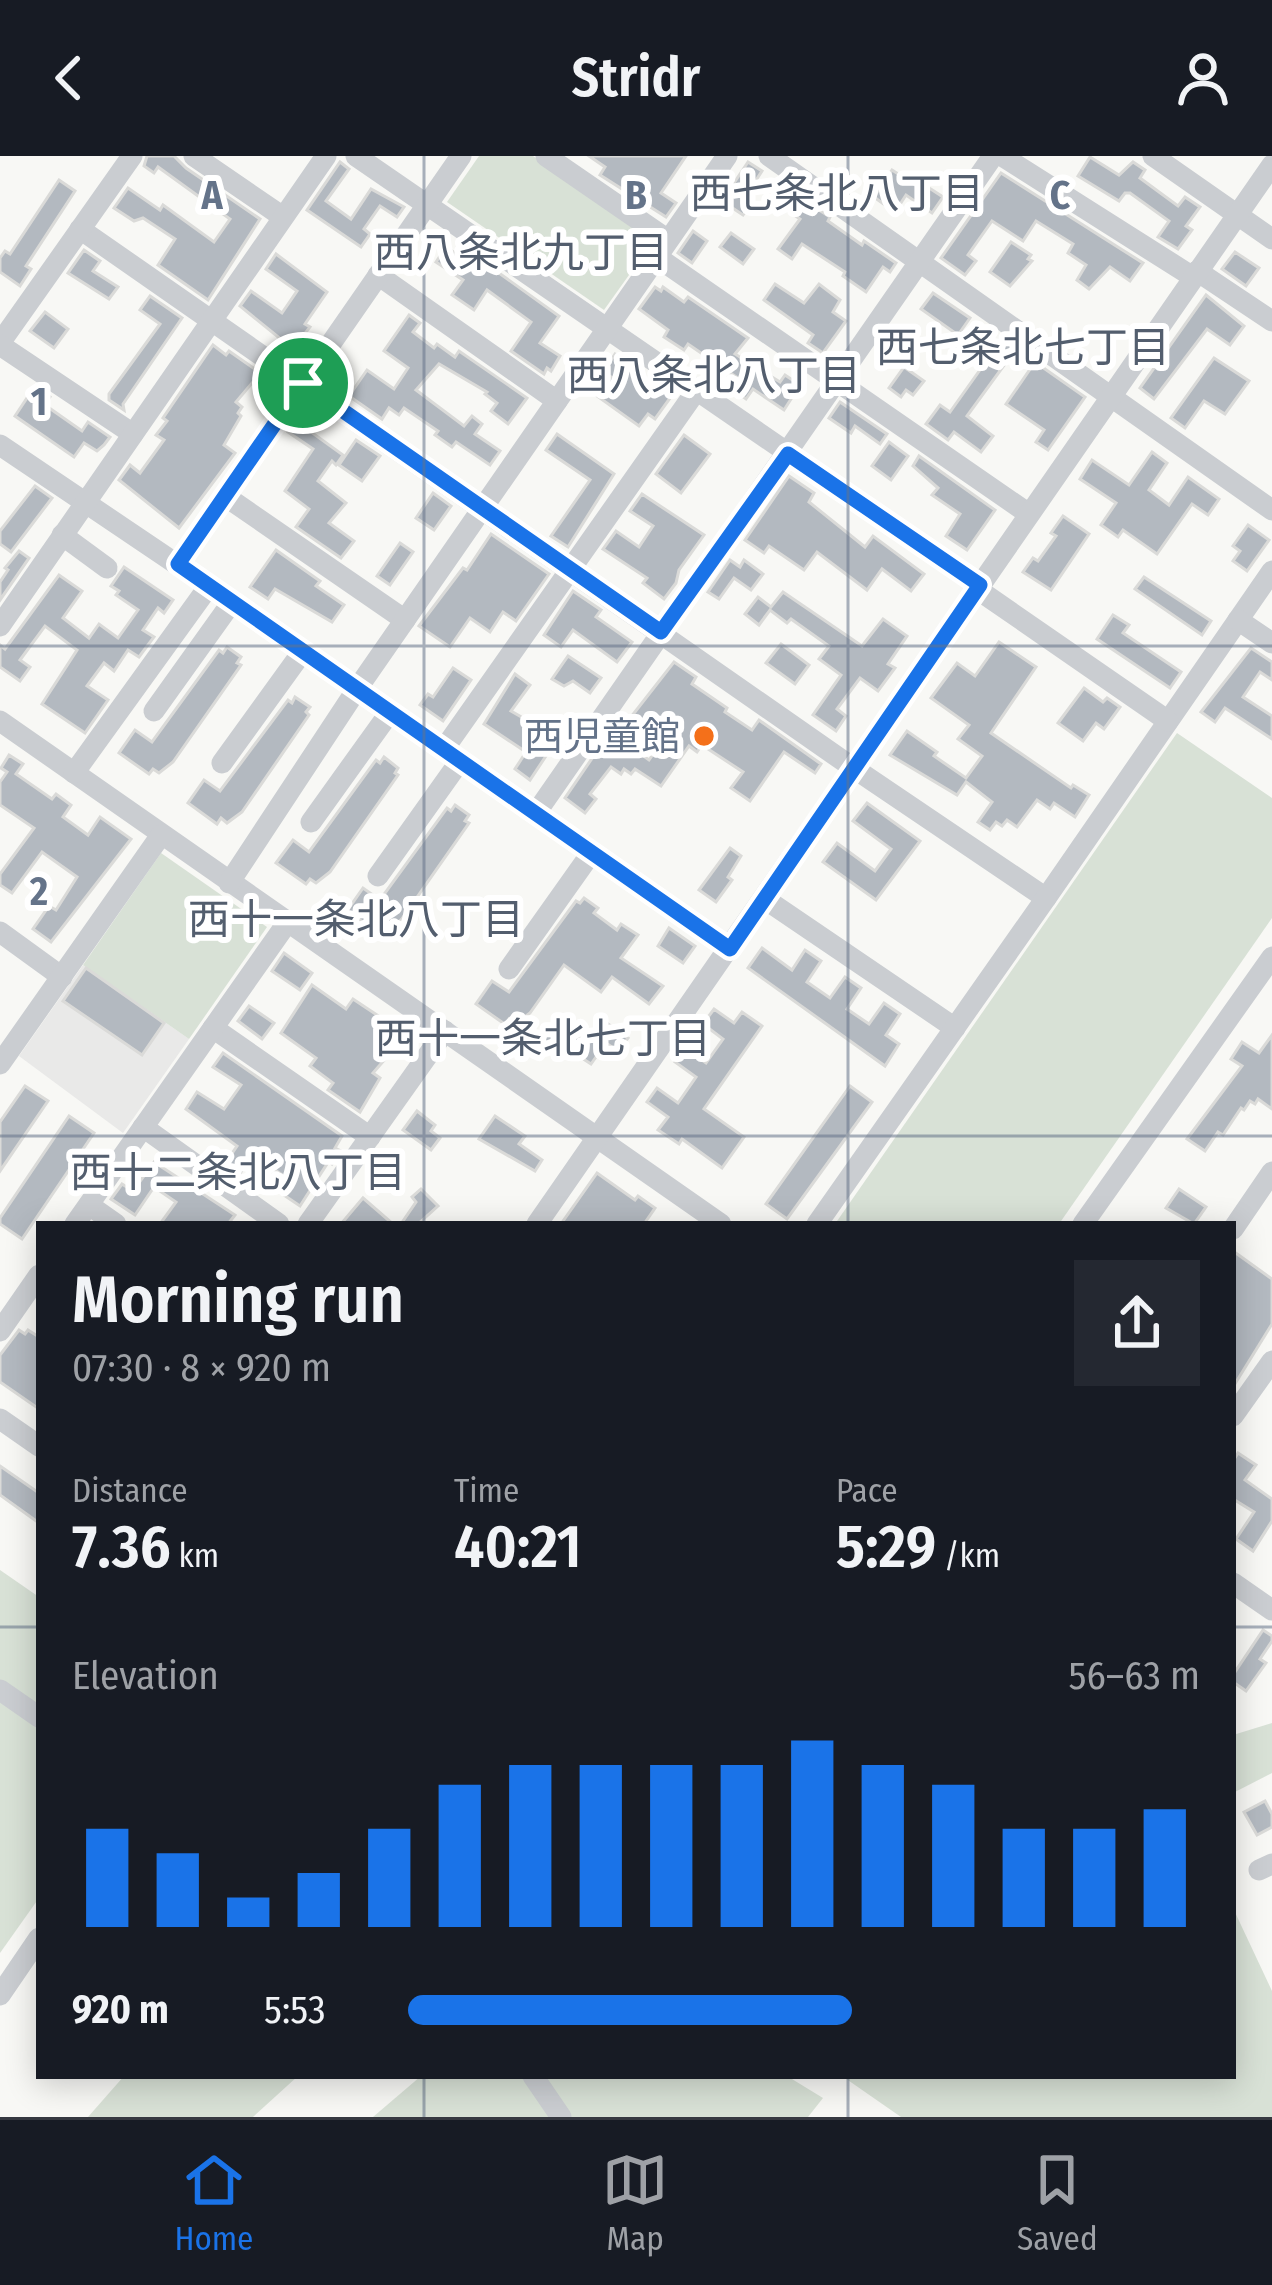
<!DOCTYPE html>
<meta charset="utf-8">
<style>
:root{--surface:#171b24;--page:#242831;--text:#f1f3f6;--muted:#9ea1a6;--line:#363941;--accent:#1a73e8}
body{margin:0;font-family:"Fira Sans Condensed","Noto Sans JP",sans-serif;background:var(--page);color:var(--text);height:100vh;display:flex;flex-direction:column;font-size:45px;white-space:nowrap}
*{box-sizing:border-box;margin:0}
p{font-size:39px;color:var(--muted)}
.icon{flex:none;width:66px;height:66px;fill:none;stroke:currentColor;stroke-width:2;stroke-linecap:round;stroke-linejoin:round}
.map{position:relative;flex:1;overflow:hidden}
.details{position:absolute;left:36px;top:1065px;width:1200px;height:858px;display:flex;flex-direction:column;background:var(--surface);border-radius:0px;box-shadow:0 6px 30px #0003}
.details>*{flex:none}
.pin{position:absolute;display:grid;place-items:center;width:102px;height:102px;color:#fff;margin:-51px;border:6px solid #fff;border-radius:50%;box-shadow:0 3px 12px #0007}
.round{display:grid;place-items:center;flex:none;width:126px;height:126px;border-radius:0px;background:var(--page)}
.summary{display:flex;align-items:center;justify-content:space-between;height:204px;padding:0 36px}
h1{font-size:66px;font-weight:600;line-height:90px}
.figures{display:grid;grid-template-columns:repeat(3,1fr);gap:18px;height:204px;padding:12px 36px}
.figures div{display:grid;align-content:center}
.figures b{font-size:60px;font-weight:600}
.figures small{font-size:33px;font-weight:400}
.figures p{font-size:33px}
.chart{height:336px;padding:24px 36px}
.chart p{display:flex;justify-content:space-between}
.chart svg{width:100%;height:216px;margin-top:12px;stroke:var(--accent);stroke-width:6}
ul{padding:0 36px;list-style:none;font-size:39px}
li{display:grid;grid-template-columns:192px 144px 1fr;align-items:center;height:90px}
li i{height:30px;border-radius:15px;background:var(--accent)}
header{display:flex;justify-content:space-between;align-items:center;height:156px;padding:0 36px;background:var(--surface);font-size:54px;font-weight:600}
.menu{display:flex;justify-content:space-around;align-items:center;height:168px;border-top:3px solid var(--line);background:var(--surface);font-size:33px;color:var(--muted)}
.menu a{display:grid;justify-items:center;gap:6px}
.menu .on{color:var(--accent)}
.map>svg:first-child{display:block}
</style>
<header><svg class="icon" aria-label="back" viewBox="0 0 24 24"><path d="M15 5l-7 7 7 7"/></svg>Stridr<svg class="icon" aria-label="person" viewBox="0 0 24 24"><circle cx="12" cy="8" r="4"/><path d="M4 21q1-7 8-7t8 7"/></svg></header>
<div class="map">
<svg width="1272" height="1961" viewBox="0 0 1272 1961">
<rect width="100%" height="100%" fill="#f8f8f5"/>
<path fill="#e9e9e8" d="M83,809L189,883L123,977L19,900Z"/>
<g fill="#d8e1d6">
<path d="M479,0H533L654,84L604,154L447,46Z"/>
<path d="M1177,577L1272,642V762L1059,1068H835Z"/>
<path d="M161,697L267,771L189,883L83,809Z"/>
<path d="M0,1414L39,1441V1742L0,1797Z"/>
<path d="M1272,1567V1617L1233,1637V1579Z"/>
<path d="M1233,1752L1272,1835V1961H901L842,1920H1233Z"/>
<path d="M124,1920H298L253,1961H88Z"/>
<path d="M421,1920H787L823,1942L808,1961H373Z"/>
</g>
<g fill="#b3b9c0" stroke="#dadad8" stroke-width="3">
<path d="M147,0H174L186,12L260,63L208,144L158,109L175,83L143,62L134,65L114,52L128,32L160,54L163,49L214,86L230,63L158,11L154,17L144,10Z"/>
<path d="M589,0H686L661,37L676,47L666,61L600,19L605,11Z"/>
<path d="M1090,1L1119,19L1133,6L1145,14L1140,22L1178,50L1185,41L1200,51L1186,70L1192,74L1178,93L1158,81L1169,65L1130,37H1125L1119,45L1078,20Z"/>
<path d="M340,6L349,13L326,45L351,63L371,33L404,51L397,61L380,50L364,73L370,78L361,91L307,54Z"/>
<path d="M748,6L762,15L745,41L752,46L743,59L722,45Z"/>
<path d="M892,14L920,32L923,28L943,41L932,57L906,39L895,56L874,41Z"/>
<path d="M1001,17L1143,107L1130,125L1110,111L1089,133L1077,124L1086,109L1068,97L1073,88L1036,65L1023,85L992,65L968,99L976,105L965,119L941,102Z"/>
<path d="M59,24L75,35L26,110L31,113L20,130L0,116V102L5,95L10,98Z"/>
<path d="M783,31L830,61L828,65L862,89L864,85L896,107L890,116L883,111L866,136L843,120L845,116L802,88L792,103L778,93L800,63L774,45Z"/>
<path d="M693,75L707,85L692,107L678,97Z"/>
<path d="M731,77L754,93L743,108L720,91Z"/>
<path d="M1011,86L1031,99L1028,103L1032,105L1010,130L990,116Z"/>
<path d="M446,91L473,109L478,102L559,160L540,187L560,200L551,215L547,212L544,218L511,195L531,166L487,134L474,154L452,139L463,124L436,106Z"/>
<path d="M84,94L100,105L93,115L118,131L109,143L68,117Z"/>
<path d="M1235,96L1259,112L1246,130L1222,113Z"/>
<path d="M276,98L327,136L305,168L310,171L293,193L240,150L251,135L282,157L297,135L266,113Z"/>
<path d="M775,128L804,147L819,128L840,144L833,156L846,165L823,197L808,187L813,179L764,144Z"/>
<path d="M655,131L661,135L663,131L684,146L688,141L748,182L735,198L780,226L785,219L800,229L784,254L753,233L746,243L735,235L742,225L688,188L684,194L664,181L668,174L639,153Z"/>
<path d="M933,137L970,162L958,179L921,153Z"/>
<path d="M1206,139L1244,170L1230,189L1207,173L1154,243L1140,232Z"/>
<path d="M150,140L182,162L123,248L124,254L109,244V238L160,168L140,154Z"/>
<path d="M45,156L68,173L54,192L30,175Z"/>
<path d="M409,159L420,167L413,176L434,192L437,188L455,201L459,195L527,242L508,268L491,255L497,247L485,238L487,236L439,208L416,234L464,270L472,260L482,268L475,278L500,295L490,309L456,286L452,291L435,279L438,275L404,252L399,259L389,252L382,263L349,240L367,214L394,233L408,212L384,195Z"/>
<path d="M1002,183L1016,193L967,260L993,280L981,296L954,276L948,284L926,268L940,249L950,256Z"/>
<path d="M213,189L226,199L229,195L272,225L264,236L252,227L236,246L242,251L238,257L241,260L224,289L235,297L179,372L119,324L130,309L140,317L164,284L156,279L167,265L163,262Z"/>
<path d="M615,198L639,214L635,219L673,238L655,263L648,258L639,270L597,240L611,221L603,216Z"/>
<path d="M1214,202L1249,225L1225,258L1204,245L1185,272L1171,262Z"/>
<path d="M1035,206L1085,241L1048,294L1036,286L1044,274L1006,248Z"/>
<path d="M904,211L924,225L913,239L906,234L901,241L889,232Z"/>
<path d="M35,230L50,241L45,249L82,275L88,266L110,281L104,289L97,295L84,287L74,301L15,260Z"/>
<path d="M840,246L887,278L880,288L855,270L851,277L829,262Z"/>
<path d="M305,251L321,262L311,276L343,299L336,309L332,305L318,325L346,347L329,367L354,385L341,402L296,371L309,353L285,335L313,293L288,276Z"/>
<path d="M557,278L614,318L568,391L551,380L590,324L546,294Z"/>
<path d="M684,279L710,298L681,337L656,318Z"/>
<path d="M356,284L380,300L362,325L339,309Z"/>
<path d="M889,286L908,300L891,324L872,310Z"/>
<path d="M1152,296L1167,307L1149,334L1169,349L1188,321L1219,343L1208,359L1192,348L1157,398L1123,374L1118,381L1101,369L1116,347L1080,323L1092,304L1129,329Z"/>
<path d="M919,300L995,354L967,394L946,380L960,358L932,339L938,332L913,310Z"/>
<path d="M789,320L814,337L809,346L865,391L873,380L924,418L911,435L882,413L867,434L817,396L804,414L769,390L764,397L745,384Z"/>
<path d="M35,330L52,342L11,396L0,388V375Z"/>
<path d="M433,337L451,350L434,374L416,362Z"/>
<path d="M642,338L704,379L679,414L676,427L664,443L643,427L647,422L603,393L616,375L639,391L653,370L630,355Z"/>
<path d="M1063,360L1089,378L1051,434L1023,416L1033,402L1038,405L1056,380L1051,377Z"/>
<path d="M1248,369L1269,384L1247,415L1233,405L1240,395L1233,390Z"/>
<path d="M491,378L549,418L516,465L503,456L490,476L470,462L450,491L419,470L463,412L467,414Z"/>
<path d="M400,387L413,396L390,429L377,420Z"/>
<path d="M276,394L320,425L316,430L344,449L332,466L275,433L268,443L250,431Z"/>
<path d="M19,395L29,402L0,444V426L8,414L5,412Z"/>
<path d="M730,404L740,411L744,404L763,418L751,434L734,422L719,443L708,436Z"/>
<path d="M124,411L173,444L164,457L158,452L143,474L154,481L139,501L128,494L114,515L104,507L87,530L108,544L85,577L42,548L77,494L45,470L20,504L30,511L20,525L0,511V489L5,493L59,419L82,435L63,462L89,482L99,468L118,482L138,454L116,439L119,435L111,430Z"/>
<path d="M1144,421L1211,465L1202,479L1135,433Z"/>
<path d="M573,435L601,454L596,461L632,486L617,506L573,474L561,491L544,479Z"/>
<path d="M783,436L862,490L883,463L907,480L888,508L895,512L878,535L860,522L837,553L846,560L836,575L813,559L841,519L819,503L829,490L791,463L787,467L770,454L759,469L745,458L758,441L771,451Z"/>
<path d="M1113,459L1129,469L1123,477L1181,516L1170,532L1097,483Z"/>
<path d="M999,486L1036,511L991,577L1071,632L1073,629L1089,639L1075,661L1054,647L1050,653L1037,644L1017,671L1007,664L1002,670L996,666L990,674L978,666L992,646L966,626L957,639L890,599L907,575L937,596L934,600L966,622L982,600L958,583L969,569L931,542L957,507L975,520Z"/>
<path d="M781,488L809,509L795,528L766,507Z"/>
<path d="M227,491L241,501L237,507L241,509L173,606L159,617L153,613L149,618L119,597L135,574L152,586L219,494L223,497Z"/>
<path d="M1251,492L1272,506V524L1260,516L1243,541L1272,560V583L1225,552L1215,566L1201,556Z"/>
<path d="M568,500L601,522L590,537L573,525L564,530L552,523Z"/>
<path d="M674,506L696,521L692,528L727,552L725,556L752,574L759,564L821,608L815,617L784,596L750,645L731,632L743,616L702,589L697,596L689,590L661,630L635,613L631,618L624,613L621,618L611,611L590,638L596,643L585,657L565,642L610,576L649,604L664,583L631,561Z"/>
<path d="M453,512L471,524L443,565L420,549L428,538L433,541Z"/>
<path d="M515,518L530,529L511,555L558,582L530,624L515,613L526,596L484,568Z"/>
<path d="M1084,532L1103,546L1107,542L1120,551L1104,573L1096,567L1083,585L1058,567Z"/>
<path d="M295,541L310,551L306,556L309,559L242,656L227,667L221,662L217,668L188,647L204,624L220,635L288,544L292,547Z"/>
<path d="M9,599L23,608L16,618L52,643L56,638L71,649L63,661L88,679L100,661L131,683L51,786L33,773L49,750L56,754L77,721L42,696L12,737L0,729V718L34,672L0,649V626L7,616L1,612Z"/>
<path d="M384,601L398,612L395,617L398,619L330,716L316,727L310,723L306,728L276,707L293,684L309,696L376,604L380,607Z"/>
<path d="M867,647L920,685L876,744L823,706L837,687L875,715L891,693L853,665Z"/>
<path d="M455,649L469,659L465,665L469,667L401,764L386,775L381,771L377,776L347,755L363,732L380,744L447,652L451,655Z"/>
<path d="M730,692L741,700L728,721L732,724L716,746L699,734Z"/>
<path d="M584,742L598,752L594,757L617,774L621,768L638,779L621,802L663,830L649,848L612,821L601,836L564,809L530,857L515,868L509,863L506,869L476,848L492,825L509,836L576,745L580,747Z"/>
<path d="M669,772L695,790L683,807L658,790Z"/>
<path d="M762,792L792,814L805,794L821,805L807,826L830,842L845,821L861,832L847,853L869,868L884,847L900,858L886,879L899,888L885,910L748,812Z"/>
<path d="M284,797L312,817L300,834L272,815Z"/>
<path d="M86,812L164,867L142,899L63,845Z"/>
<path d="M312,829L346,853L353,843L389,867L391,863L403,871L389,890L393,894L373,917L380,922L360,956L328,934L333,927L310,910L316,902L281,877Z"/>
<path d="M249,850L274,867L262,883L238,865Z"/>
<path d="M714,853L734,867L742,856L762,870L704,953L744,981L722,1012L682,983L679,988L658,974L668,961L647,946L657,932L678,947L696,921L675,906L685,892L706,907L723,883L703,868Z"/>
<path d="M555,865L587,888L604,865L628,882L618,895L606,887L591,908L571,895L567,900L559,894L556,898L540,886Z"/>
<path d="M1272,879V953L1258,943L1255,948L1250,945L1244,954L1241,952L1223,979L1218,976L1205,995L1187,983L1242,910L1231,903L1242,886L1259,897Z"/>
<path d="M223,897L342,980L335,992L341,995L332,1008L329,1005L300,1050L272,1031L281,1018L261,1004L259,1007L251,1001L239,1019L224,1009L237,990L186,953L197,936L224,953L241,929L213,911Z"/>
<path d="M25,930L48,945L0,1015V966Z"/>
<path d="M850,930L872,946L787,1063L766,1048Z"/>
<path d="M417,955L435,969L431,975L440,982L431,994L403,974Z"/>
<path d="M69,960L94,977L22,1083L0,1068V1062Z"/>
<path d="M495,960L525,980L519,988L542,1004L535,1015L479,983Z"/>
<path d="M154,1006L235,1059L228,1068H160L176,1046L154,1031L135,1059L111,1043L122,1028L133,1035Z"/>
<path d="M597,1017L635,1044L638,1040L655,1052L644,1068H561Z"/>
<path d="M421,1033L438,1050L418,1068H401L416,1046L412,1041Z"/>
<path d="M1179,1033L1206,1051L1194,1068L1166,1052Z"/>
<path d="M363,1042L393,1068H341Z"/>
<path d="M1233,1095L1272,1123V1168L1233,1231Z"/>
<path d="M19,1174L25,1178L28,1174L39,1181V1253L0,1226V1199Z"/>
<path d="M1238,1297L1256,1309L1245,1324L1272,1343V1365L1253,1395L1236,1383L1254,1356L1233,1343V1305Z"/>
<path d="M0,1310L39,1337V1367L0,1339Z"/>
<path d="M1263,1474L1272,1480V1485L1260,1503L1266,1507L1246,1535L1233,1526V1519Z"/>
<path d="M1265,1645L1272,1658V1671L1257,1679L1244,1656Z"/>
</g>
<g fill="none" stroke-linecap="round" stroke-linejoin="round">
<g stroke="#cacdd1" stroke-width="21">
<path d="M194,0L283,61"/>
<path d="M356,0L980,429"/>
<path d="M546,0L668,84"/>
<path d="M769,0L1272,354"/>
<path d="M1002,0L1193,121"/>
<path d="M1153,0L1272,83"/>
<path d="M80,73L852,611L1046,742L1272,415"/>
<path d="M657,101L1029,358"/>
<path d="M1197,115L1272,165"/>
<path d="M378,119L557,245"/>
<path d="M0,187L132,0"/>
<path d="M0,189L133,278"/>
<path d="M0,289L209,430L730,793"/>
<path d="M225,340L405,464"/>
<path d="M62,379L107,412"/>
<path d="M178,408L461,0"/>
<path d="M977,433L1168,565"/>
<path d="M1238,464L1272,487"/>
<path d="M0,470L326,0"/>
<path d="M154,555L232,446"/>
<path d="M0,565L721,1068"/>
<path d="M444,593L696,235"/>
<path d="M222,607L303,495"/>
<path d="M74,617L209,430"/>
<path d="M536,657L993,0"/>
<path d="M311,666L390,556"/>
<path d="M378,720L460,605"/>
<path d="M229,727L357,533L727,0"/>
<path d="M765,743L955,872"/>
<path d="M0,776L62,821"/>
<path d="M509,813L592,696"/>
<path d="M213,872L370,981"/>
<path d="M0,908L161,679"/>
<path d="M143,971L279,1068"/>
<path d="M89,1049L116,1068"/>
<path d="M75,1068L287,767"/>
<path d="M308,1068L445,875"/>
<path d="M537,1068L1272,9"/>
<path d="M817,1068L1046,742"/>
<path d="M1083,1068L1272,801"/>
<path d="M1233,1073L1272,1016"/>
<path d="M0,1175L39,1119"/>
<path d="M1233,1260L1272,1205"/>
<path d="M0,1263L39,1290"/>
<path d="M1233,1427L1272,1454"/>
<path d="M0,1534L39,1561"/>
<path d="M1259,1714L1272,1708"/>
<path d="M0,1839L39,1782"/>
<path d="M533,1920L561,1961"/>
</g>
</g>
<g fill="none" stroke-linecap="round" stroke-linejoin="round">
<defs>
<path id="route" d="M303,227L661,476L788,298L980,429L730,793L178,408Z"/>
</defs>
<use href="#route" stroke="#fff" stroke-width="24"/>
<use href="#route" stroke="#1a73e8" stroke-width="15"/>
</g>
<path fill="none" stroke="#647389" stroke-width="3" stroke-opacity="0.55" d="M424,0V1068M848,0V1068M0,490H1272M0,980H1272M0,1471H39M1233,1471H1272M424,1920V1961M848,1920V1961"/>
<circle fill="#f4701a" stroke="#fff" stroke-width="4.5" cx="704" cy="580" r="12"/>
<g text-anchor="middle" stroke-width="12" stroke-linejoin="round" paint-order="stroke">
<g font-size="39" fill="#647389" stroke="#fff" text-anchor="end">
<text x="680" y="594">西児童館</text>
</g>
<g font-size="42" fill="#535e6e" stroke="#fff">
<text x="837" y="52">西七条北八丁目</text>
<text x="521" y="111">西八条北九丁目</text>
<text x="1023" y="206">西七条北七丁目</text>
<text x="714" y="234">西八条北八丁目</text>
<text x="356" y="778">西十一条北八丁目</text>
<text x="543" y="897">西十一条北七丁目</text>
<text x="238" y="1031">西十二条北八丁目</text>
</g>
</g>
<g font-size="39" text-anchor="middle" font-weight="bold" fill="#647389" stroke="#fff" stroke-width="12" stroke-linejoin="round" paint-order="stroke">
<text x="212" y="53">A</text>
<text x="636" y="53">B</text>
<text x="1060" y="53">C</text>
<text x="39" y="259">1</text>
<text x="39" y="749">2</text>
</g>
</svg>
<div class="pin" style="left:303px;top:227px;background:#1e9e55"><svg class="icon" aria-label="arrive" viewBox="0 0 24 24"><path d="M6 21V4h12l-3 4 3 4H6"/></svg></div>
<section class="details">
<div class="summary"><div><h1>Morning run</h1><p>07:30 · 8 × 920 m</p></div><a class="round"><svg class="icon" aria-label="share" viewBox="0 0 24 24"><path d="M12 15V3M7 8l5-5 5 5M5 13v7h14v-7"/></svg></a></div>
<div class="figures">
<div><p>Distance</p><b>7.36<small> km</small></b></div>
<div><p>Time</p><b>40:21</b></div>
<div><p>Pace</p><b>5:29<small> /km</small></b></div>
</div>
<div class="chart"><p><span>Elevation</span>56–63 m</p>
<svg viewBox="0 0 160 44" preserveAspectRatio="none"><path d="M5 44V24M15 44V29M25 44V38M35 44V33M45 44V24M55 44V15M65 44V11M75 44V11M85 44V11M95 44V11M105 44V6M115 44V11M125 44V15M135 44V24M145 44V24M155 44V20"/></svg>
</div>
<ul>
<li><b>920 m</b>5:53<i style="width:56%"></i></li>
</ul>
</section>
</div>
<nav class="menu">
<a class="on"><svg class="icon" aria-label="home" viewBox="0 0 24 24"><path d="M3 11l9-7 9 7M6 9v11h12V9"/></svg>Home</a>
<a><svg class="icon" aria-label="map" viewBox="0 0 24 24"><path d="M3 6l6-2 6 2 6-2v14l-6 2-6-2-6 2zM9 4v14M15 6v14"/></svg>Map</a>
<a><svg class="icon" aria-label="saved" viewBox="0 0 24 24"><path d="M7 4h10v16l-5-4-5 4z"/></svg>Saved</a>
</nav>
